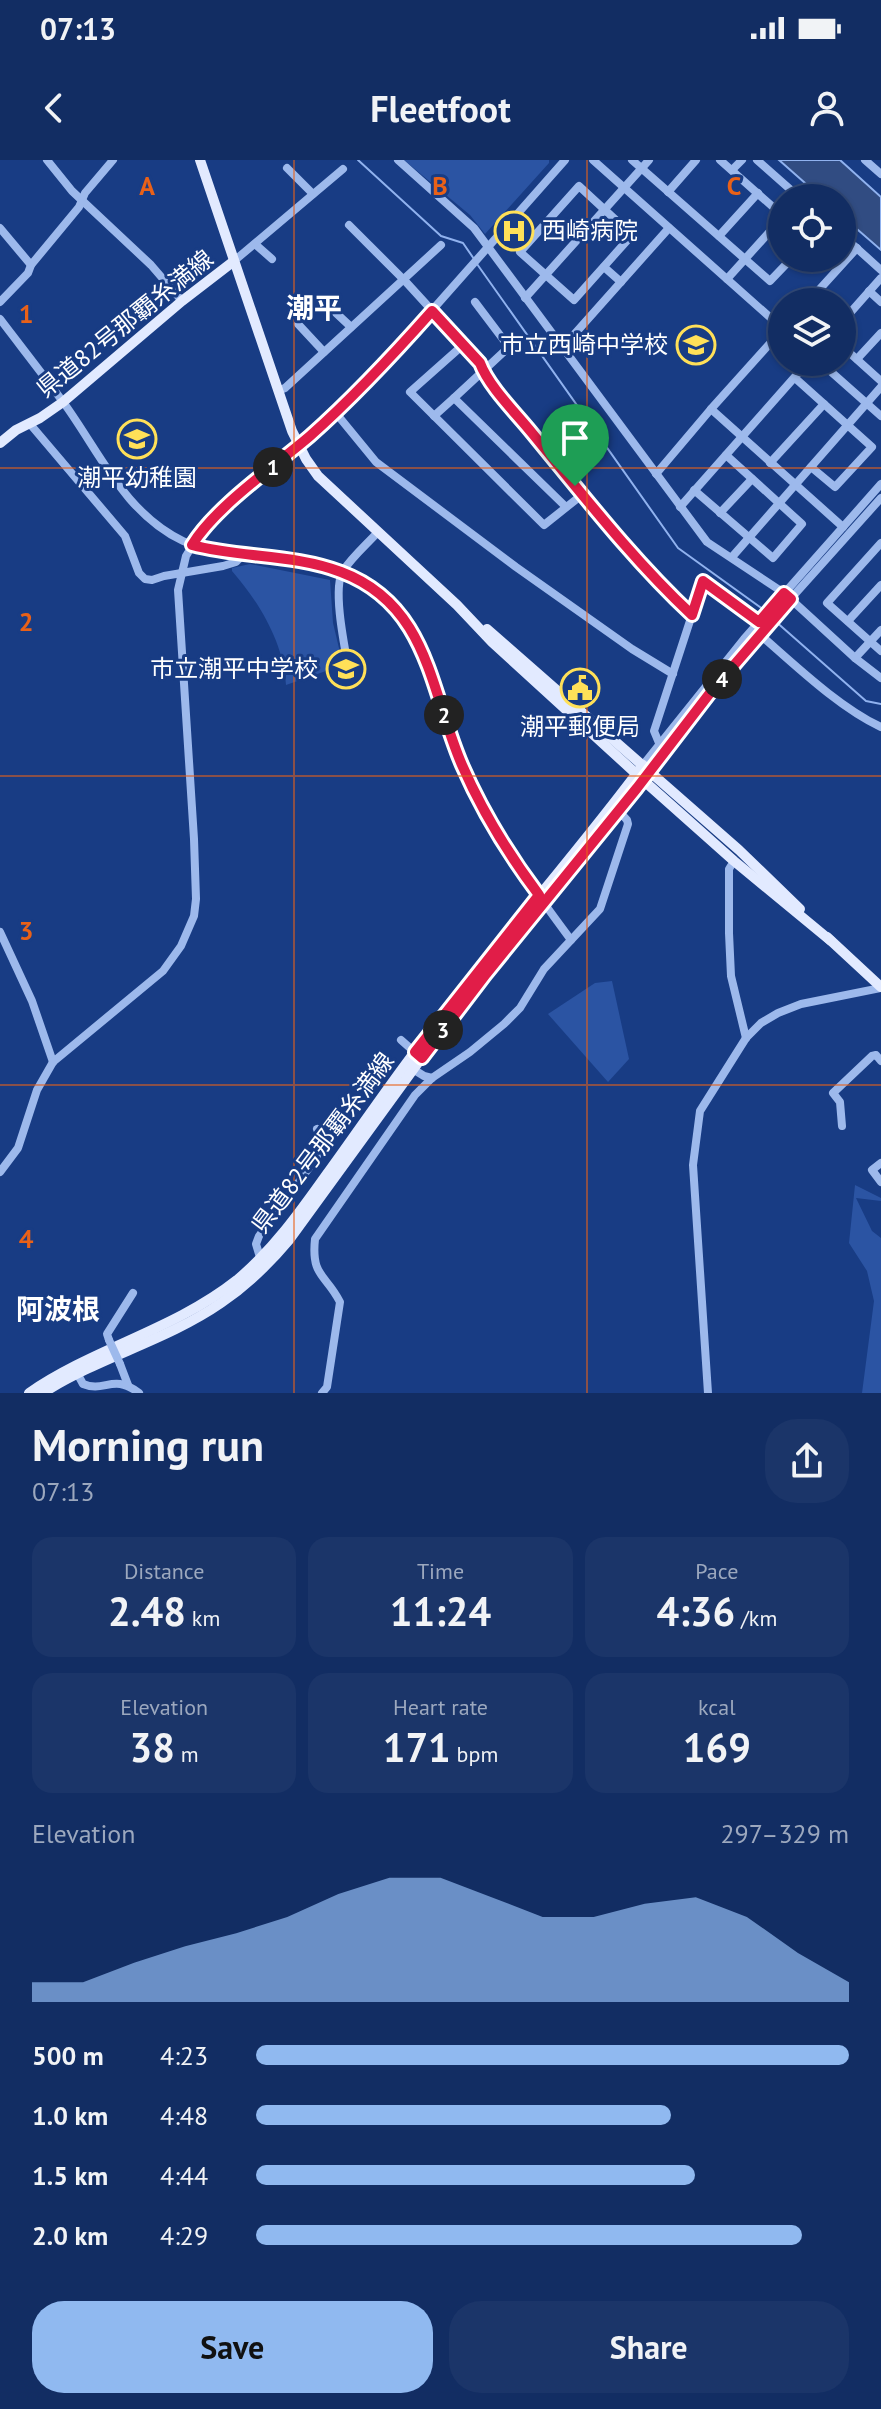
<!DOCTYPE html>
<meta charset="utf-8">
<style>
:root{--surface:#122d63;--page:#1b3569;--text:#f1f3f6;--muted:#9ca8be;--line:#314978;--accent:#90b9f0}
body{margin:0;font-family:"PT Sans","Noto Sans JP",sans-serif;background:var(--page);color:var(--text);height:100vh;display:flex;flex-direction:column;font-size:30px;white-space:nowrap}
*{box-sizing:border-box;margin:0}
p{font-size:26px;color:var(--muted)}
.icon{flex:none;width:44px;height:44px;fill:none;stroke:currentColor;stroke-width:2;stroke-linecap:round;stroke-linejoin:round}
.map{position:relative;height:1233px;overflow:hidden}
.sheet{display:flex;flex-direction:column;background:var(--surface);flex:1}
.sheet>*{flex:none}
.tools{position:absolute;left:768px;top:24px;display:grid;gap:16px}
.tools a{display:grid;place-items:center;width:88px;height:88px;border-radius:50%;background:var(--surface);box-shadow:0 2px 6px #0004,0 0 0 2px var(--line);font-size:40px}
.pin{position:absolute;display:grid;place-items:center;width:68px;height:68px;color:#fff;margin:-82px -34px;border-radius:50% 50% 50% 0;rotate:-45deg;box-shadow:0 0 8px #0007}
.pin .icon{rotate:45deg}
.km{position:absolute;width:40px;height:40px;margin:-20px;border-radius:50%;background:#222;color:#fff;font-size:22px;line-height:40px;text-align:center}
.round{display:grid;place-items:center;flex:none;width:84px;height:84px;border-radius:32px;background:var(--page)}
.summary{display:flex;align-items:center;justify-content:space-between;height:136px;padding:0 32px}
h1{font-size:44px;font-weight:800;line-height:60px}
.stats{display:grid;grid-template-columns:repeat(3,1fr);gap:12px;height:136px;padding:8px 32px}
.stats div{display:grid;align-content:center;border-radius:20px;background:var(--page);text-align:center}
.stats b{font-size:40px;font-weight:800}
.stats small{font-size:22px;font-weight:400}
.stats p{font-size:22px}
.chart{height:224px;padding:16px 32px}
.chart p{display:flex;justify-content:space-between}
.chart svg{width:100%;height:144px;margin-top:8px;fill:var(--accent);opacity:.7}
.button{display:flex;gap:16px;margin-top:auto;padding:16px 32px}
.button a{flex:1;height:92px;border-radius:32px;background:var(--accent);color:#111;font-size:32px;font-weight:800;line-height:92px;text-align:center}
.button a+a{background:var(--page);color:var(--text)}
ul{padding:0 32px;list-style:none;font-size:26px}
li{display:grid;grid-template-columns:128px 96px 1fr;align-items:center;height:60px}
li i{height:20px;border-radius:10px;background:var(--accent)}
.status{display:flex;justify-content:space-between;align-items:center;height:56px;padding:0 40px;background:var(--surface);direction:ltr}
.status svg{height:22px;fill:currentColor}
header{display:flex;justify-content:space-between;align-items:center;height:104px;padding:0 32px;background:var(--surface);font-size:36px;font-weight:800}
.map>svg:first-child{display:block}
</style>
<div class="status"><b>07:13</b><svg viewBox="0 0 49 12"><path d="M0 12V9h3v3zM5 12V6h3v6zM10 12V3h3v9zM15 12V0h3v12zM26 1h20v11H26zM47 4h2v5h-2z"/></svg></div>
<header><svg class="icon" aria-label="back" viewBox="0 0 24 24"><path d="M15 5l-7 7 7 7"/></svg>Fleetfoot<svg class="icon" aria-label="person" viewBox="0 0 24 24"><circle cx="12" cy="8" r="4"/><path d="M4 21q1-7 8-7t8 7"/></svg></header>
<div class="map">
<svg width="881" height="1233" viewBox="0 0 881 1233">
<rect width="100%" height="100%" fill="#183c84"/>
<g fill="#2b54a3">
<path d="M404,0H549V3L485,74L470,55Z"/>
<path d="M250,404L330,420L333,463L343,505L286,525C284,483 259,442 232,411V408Z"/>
<path d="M612,821L629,899L608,922L548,854L595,823Z"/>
<path d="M855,1025L881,1038V1041L856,1038L872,1071L881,1078V1233H862L874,1141L867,1111L849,1083Z"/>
</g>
<path fill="#314c82" stroke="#90b2ef" stroke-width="2" d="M779,0H840L881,37V90L842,56V38H822Z"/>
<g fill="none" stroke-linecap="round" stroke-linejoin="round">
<g stroke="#90b2ef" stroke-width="2">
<path d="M358,0L441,76L463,83L474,99"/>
<path d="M477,104L678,388L764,450"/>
<path d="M774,460L866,541L881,544"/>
</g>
<g stroke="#9db9ec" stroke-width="8">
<path d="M47,0L72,31L151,105L182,141"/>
<path d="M398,0L474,68L707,382L784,433L855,498L881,518"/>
<path d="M593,0L782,168"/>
<path d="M632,0L770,121L792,98"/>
<path d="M720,0L782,55"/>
<path d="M757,0L800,38"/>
<path d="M865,0L881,14"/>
<path d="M287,8L313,34"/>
<path d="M732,10L742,0"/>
<path d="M579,26L632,75L574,140L520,92Z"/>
<path d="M668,32L696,0"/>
<path d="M349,65L406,122L480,203C489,227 516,253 532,273C583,335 633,400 692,455"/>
<path d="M0,68L31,105"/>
<path d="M842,75L881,110"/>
<path d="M719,76L758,33"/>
<path d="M255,84L272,99"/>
<path d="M234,101L343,9"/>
<path d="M604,107L621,122"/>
<path d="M727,119L782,58"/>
<path d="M869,131L881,142"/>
<path d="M525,138L649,0"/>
<path d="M321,139L351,167"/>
<path d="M0,142L28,113L31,105L79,47L85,33L113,0"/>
<path d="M475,142L509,187L454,238L566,347"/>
<path d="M808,142L857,88"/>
<path d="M0,159C22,188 45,217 66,246C101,295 126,354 183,381C200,389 218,391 236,393C296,402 347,401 393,446C434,486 445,569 470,622C496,679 534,730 571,780"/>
<path d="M842,162L881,118"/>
<path d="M298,164L324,192"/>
<path d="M463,185L410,232L544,365L583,334"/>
<path d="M842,186L881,221"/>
<path d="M563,187L669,68"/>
<path d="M857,199L881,173"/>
<path d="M820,202L881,256"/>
<path d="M795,218L872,287L835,327L811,307"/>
<path d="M278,231L285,228L441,85"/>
<path d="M711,249L843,367"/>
<path d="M335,252L376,302L516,407L632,489L673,514"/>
<path d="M434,256L454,238"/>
<path d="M30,264L125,376L139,413L145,419L152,420L164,416L223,406L236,402L244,394"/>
<path d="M770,303L824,244"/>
<path d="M656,314L711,249L782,170"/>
<path d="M694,330L773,398L802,364L726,295"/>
<path d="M680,347L808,202"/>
<path d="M720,353L752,319"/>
<path d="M881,383L827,443L881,491"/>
<path d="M732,397L881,227"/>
<path d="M848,461L881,425"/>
<path d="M757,472C793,503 838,547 881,567"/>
<path d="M855,498L881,470"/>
<path d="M349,511C345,489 332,428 343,411C352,397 366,385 377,373"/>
<path d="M659,583L654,571L703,421L759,462"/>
<path d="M643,605L744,479L881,324"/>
<path d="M649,611L759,474L881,338"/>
<path d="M734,701L729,709V773L731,816L746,878"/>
<path d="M0,772L32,841L53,902"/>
<path d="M401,880L418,895"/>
<path d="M408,906L424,916L432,918"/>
<path d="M842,966L840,942L833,933L872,896L876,895L881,901"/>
<path d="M881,1003L872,1010L881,1022"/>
<path d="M0,1012L18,988L37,930L53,902L163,811L181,786L194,756L196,739L194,679L178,430L186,396L202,370L310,276L381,208L565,0"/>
<path d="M266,1100L259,1094L256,1084L259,1076L317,997L321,979L317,969"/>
<path d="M109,1180L107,1174L133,1133"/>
<path d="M120,1204L128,1225"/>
<path d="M77,1213L83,1224C105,1233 113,1213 139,1233"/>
<path d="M322,1233L327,1227L340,1142C326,1114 311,1117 315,1079L415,935L432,918L470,892L504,864L520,848L544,809L600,749L628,664L627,660L616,648"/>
<path d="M708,1233L693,1005L700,951L746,878L761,863L778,853L801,844L881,828"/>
</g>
<g stroke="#e2eaff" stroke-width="10">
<path d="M200,0L292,271L306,299L318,316L457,445L492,482L643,620L734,701L831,781"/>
<path d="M0,283L16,270L40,258L63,242L182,141L234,101"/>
<path d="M487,469L739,690L800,749"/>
<path d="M827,777L881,827"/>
<path d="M29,1233C94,1188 174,1170 237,1120C273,1090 300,1052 327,1014C359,970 390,924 423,881C494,787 573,699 643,605"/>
<path d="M43,1233C99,1197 166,1181 221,1143C247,1125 269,1104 289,1080L428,889L649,611"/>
</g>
<path stroke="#9db9ec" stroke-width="8" d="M109,1180L120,1204"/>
</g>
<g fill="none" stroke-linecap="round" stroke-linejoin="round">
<defs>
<path id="route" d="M432,151L480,203C489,227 516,253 532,273C583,335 633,400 692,455L703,421L759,462L784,433L791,439L710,533L637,628L486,814L422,898L415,892L539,735C509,695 482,651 462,605C430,531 429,445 341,412C294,394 241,398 192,385C216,346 275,306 310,276C354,237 393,195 432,151Z"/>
</defs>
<use href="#route" stroke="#fff" stroke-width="16"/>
<use href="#route" stroke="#e11d48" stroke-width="10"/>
</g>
<path fill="none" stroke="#e96118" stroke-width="2" stroke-opacity="0.55" d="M294,0V1233M587,0V1233M0,308H881M0,616H881M0,925H881"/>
<defs>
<symbol id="hospital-ring" viewBox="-11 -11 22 22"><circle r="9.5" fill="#183c84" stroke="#ffe058" stroke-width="1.5"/><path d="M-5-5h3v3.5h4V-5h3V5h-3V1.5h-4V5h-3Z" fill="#ffe058"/></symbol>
<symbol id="school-ring" viewBox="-11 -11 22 22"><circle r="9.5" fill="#183c84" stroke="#ffe058" stroke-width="1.5"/><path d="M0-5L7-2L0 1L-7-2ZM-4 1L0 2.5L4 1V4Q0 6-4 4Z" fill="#ffe058"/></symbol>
<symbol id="civic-ring" viewBox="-11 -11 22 22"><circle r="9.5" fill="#183c84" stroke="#ffe058" stroke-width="1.5"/><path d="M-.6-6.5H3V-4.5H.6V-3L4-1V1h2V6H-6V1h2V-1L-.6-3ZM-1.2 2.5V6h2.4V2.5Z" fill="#ffe058"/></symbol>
</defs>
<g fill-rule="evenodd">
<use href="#hospital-ring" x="492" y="49" width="44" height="44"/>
<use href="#school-ring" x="674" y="163" width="44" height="44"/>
<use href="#school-ring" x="115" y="257" width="44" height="44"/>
<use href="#school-ring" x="324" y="487" width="44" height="44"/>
<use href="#civic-ring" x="558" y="506" width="44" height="44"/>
</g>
<g text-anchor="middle" stroke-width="6" stroke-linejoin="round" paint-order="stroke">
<g font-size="24" fill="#fff" stroke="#183c84" text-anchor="end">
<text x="542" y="79" text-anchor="start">西崎病院</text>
<text x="668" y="193">市立西崎中学校</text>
<text x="137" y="326" text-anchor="middle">潮平幼稚園</text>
<text x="318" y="517">市立潮平中学校</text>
<text x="580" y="575" text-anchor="middle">潮平郵便局</text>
</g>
<g font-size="24" fill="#fff" stroke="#183c84">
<text transform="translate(125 164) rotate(-39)" y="8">県道82号那覇糸満線</text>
<text transform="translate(323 983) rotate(-53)" y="8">県道82号那覇糸満線</text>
</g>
<g font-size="28" font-weight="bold" fill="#fff" stroke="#183c84">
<text x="314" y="158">潮平</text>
<text x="58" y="1159">阿波根</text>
</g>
</g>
<g font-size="26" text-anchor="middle" font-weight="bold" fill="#e96118" stroke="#183c84" stroke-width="6" stroke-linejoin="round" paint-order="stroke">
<text x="147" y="35">A</text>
<text x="440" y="35">B</text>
<text x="734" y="35">C</text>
<text x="26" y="163">1</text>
<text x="26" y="471">2</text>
<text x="26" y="780">3</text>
<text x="26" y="1088">4</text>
</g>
</svg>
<div class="tools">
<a><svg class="icon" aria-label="locate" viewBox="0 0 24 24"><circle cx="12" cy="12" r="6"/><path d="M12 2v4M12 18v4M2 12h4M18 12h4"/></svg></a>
<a><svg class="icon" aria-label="layers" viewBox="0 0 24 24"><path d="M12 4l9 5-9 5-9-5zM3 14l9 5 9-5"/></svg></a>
</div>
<div class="pin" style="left:575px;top:326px;background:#1e9e55"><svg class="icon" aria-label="arrive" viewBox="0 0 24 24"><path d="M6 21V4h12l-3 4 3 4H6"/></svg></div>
<b class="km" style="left:273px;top:307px">1</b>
<b class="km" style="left:444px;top:555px">2</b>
<b class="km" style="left:443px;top:870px">3</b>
<b class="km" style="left:722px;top:519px">4</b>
</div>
<section class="sheet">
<div class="summary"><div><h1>Morning run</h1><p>07:13</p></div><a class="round"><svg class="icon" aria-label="share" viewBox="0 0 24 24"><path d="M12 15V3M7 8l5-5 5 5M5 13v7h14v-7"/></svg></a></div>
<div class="stats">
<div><p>Distance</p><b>2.48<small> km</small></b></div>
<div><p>Time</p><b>11:24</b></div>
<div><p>Pace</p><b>4:36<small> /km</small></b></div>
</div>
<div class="stats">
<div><p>Elevation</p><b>38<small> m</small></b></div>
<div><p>Heart rate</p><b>171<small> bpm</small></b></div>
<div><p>kcal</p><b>169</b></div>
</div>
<div class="chart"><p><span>Elevation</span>297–329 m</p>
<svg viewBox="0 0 160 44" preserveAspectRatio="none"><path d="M0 44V38L10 38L20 32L30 27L40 23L50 18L60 11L70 6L80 6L90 12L100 18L110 18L120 14L130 12L140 18L150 29L160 38V44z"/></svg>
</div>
<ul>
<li><b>500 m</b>4:23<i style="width:100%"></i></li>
<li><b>1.0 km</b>4:48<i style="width:70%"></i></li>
<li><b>1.5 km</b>4:44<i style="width:74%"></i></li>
<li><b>2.0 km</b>4:29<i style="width:92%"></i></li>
</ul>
<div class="button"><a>Save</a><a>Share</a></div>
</section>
